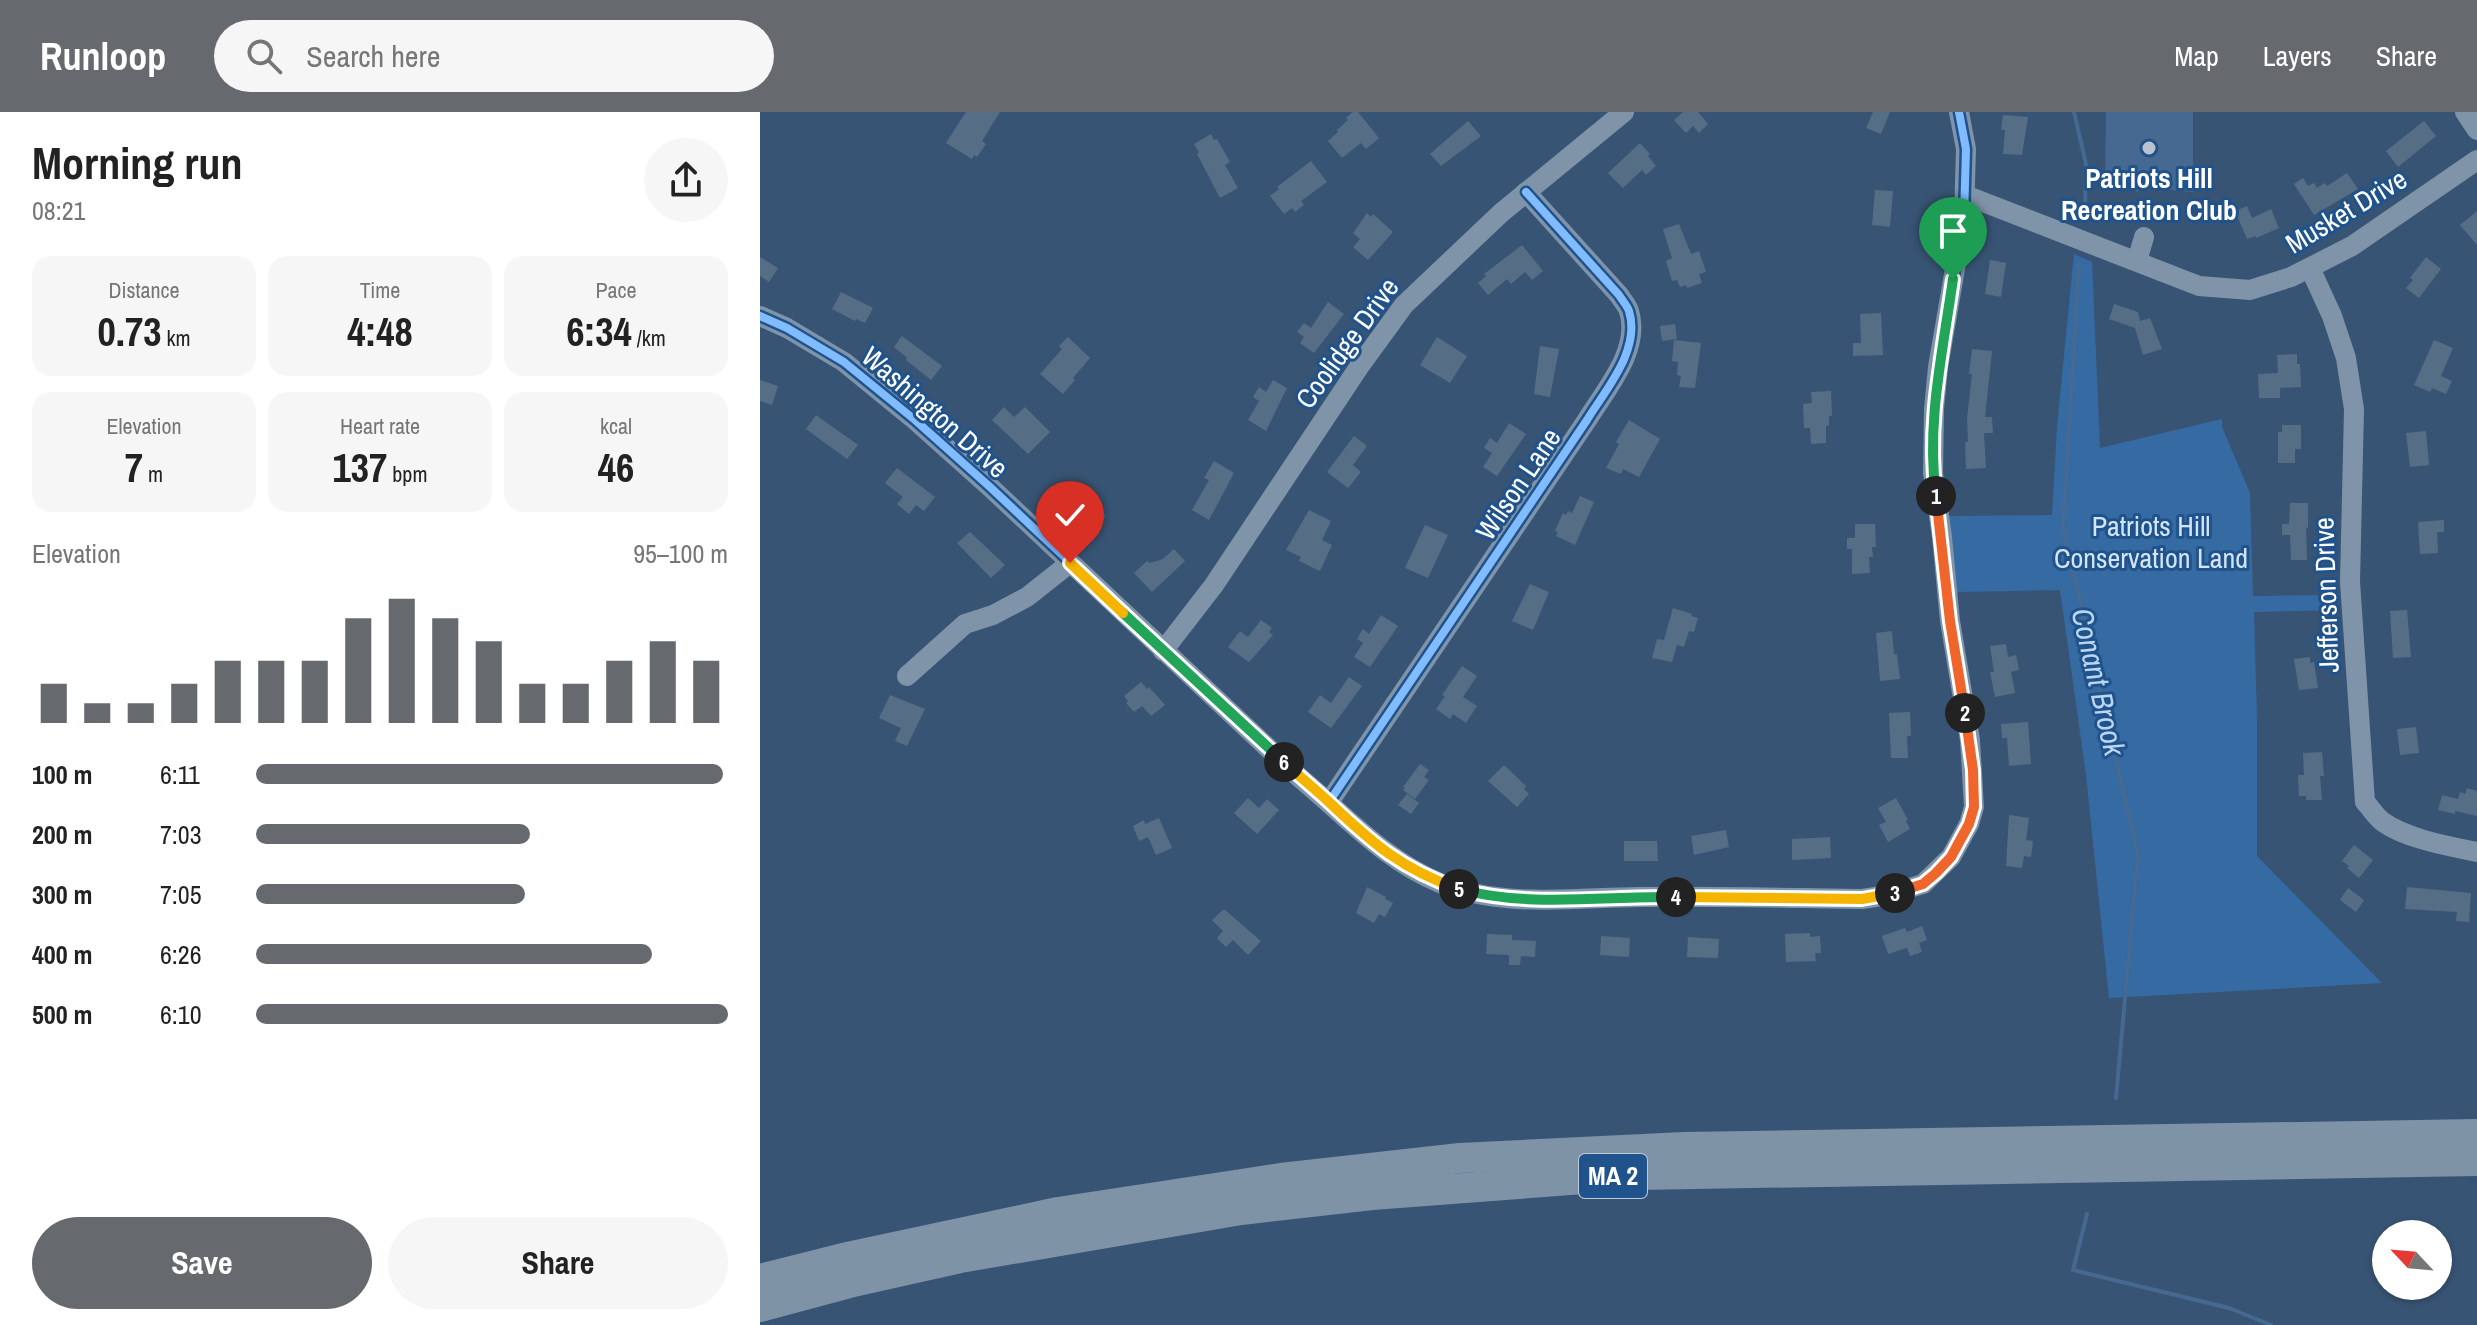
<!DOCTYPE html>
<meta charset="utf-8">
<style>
:root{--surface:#fff;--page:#f6f6f6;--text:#222;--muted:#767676;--accent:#666a6f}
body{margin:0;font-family:"Archivo Narrow",sans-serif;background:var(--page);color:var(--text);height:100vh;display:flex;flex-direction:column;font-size:30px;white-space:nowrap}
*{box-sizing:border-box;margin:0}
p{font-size:26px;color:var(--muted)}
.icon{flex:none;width:44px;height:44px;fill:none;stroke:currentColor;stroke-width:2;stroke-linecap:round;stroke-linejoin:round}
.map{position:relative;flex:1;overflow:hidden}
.panel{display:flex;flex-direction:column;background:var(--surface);width:760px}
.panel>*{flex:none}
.needle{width:52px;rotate:296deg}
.fabs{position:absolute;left:1612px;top:1108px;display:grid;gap:16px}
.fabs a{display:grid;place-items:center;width:80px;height:80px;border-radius:50%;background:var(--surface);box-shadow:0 2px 6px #0004;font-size:40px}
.pin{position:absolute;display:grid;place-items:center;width:68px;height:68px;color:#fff;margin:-82px -34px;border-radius:50% 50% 50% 0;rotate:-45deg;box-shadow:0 0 8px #0007}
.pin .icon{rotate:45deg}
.km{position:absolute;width:40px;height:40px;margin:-20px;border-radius:50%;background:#222;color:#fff;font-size:22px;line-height:40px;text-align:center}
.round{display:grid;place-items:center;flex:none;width:84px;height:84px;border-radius:42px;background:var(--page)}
.overview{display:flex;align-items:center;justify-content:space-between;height:136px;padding:0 32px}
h1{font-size:44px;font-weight:700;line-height:60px}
.metrics{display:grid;grid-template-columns:repeat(3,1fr);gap:12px;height:136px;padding:8px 32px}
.metrics div{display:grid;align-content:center;border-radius:20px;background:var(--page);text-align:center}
.metrics b{font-size:40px;font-weight:700}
.metrics small{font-size:22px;font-weight:400}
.metrics p{font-size:22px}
.chart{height:224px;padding:16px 32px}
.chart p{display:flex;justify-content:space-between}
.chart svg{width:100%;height:144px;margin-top:8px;stroke:var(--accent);stroke-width:6}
.action{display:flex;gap:16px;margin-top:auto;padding:16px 32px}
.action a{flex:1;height:92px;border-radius:48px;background:var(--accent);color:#fff;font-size:32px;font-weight:700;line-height:92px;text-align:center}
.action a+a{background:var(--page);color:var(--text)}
ul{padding:0 32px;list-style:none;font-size:26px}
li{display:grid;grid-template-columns:128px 96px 1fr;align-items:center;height:60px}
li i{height:20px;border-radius:10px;background:var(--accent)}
header{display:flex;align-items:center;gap:48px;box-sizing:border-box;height:112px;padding:0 40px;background:var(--accent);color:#fff}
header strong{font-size:38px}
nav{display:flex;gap:44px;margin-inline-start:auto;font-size:28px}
.search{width:560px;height:72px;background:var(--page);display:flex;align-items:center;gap:20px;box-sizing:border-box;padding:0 28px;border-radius:44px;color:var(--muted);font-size:30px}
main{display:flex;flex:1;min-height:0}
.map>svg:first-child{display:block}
</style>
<header>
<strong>Runloop</strong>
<div class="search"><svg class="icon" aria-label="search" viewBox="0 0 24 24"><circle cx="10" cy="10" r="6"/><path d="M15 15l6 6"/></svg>Search here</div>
<nav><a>Map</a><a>Layers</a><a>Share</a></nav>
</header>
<main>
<section class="panel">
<div class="overview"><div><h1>Morning run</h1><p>08:21</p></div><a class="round"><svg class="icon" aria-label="share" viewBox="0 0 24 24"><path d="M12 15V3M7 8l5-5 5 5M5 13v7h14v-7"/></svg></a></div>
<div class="metrics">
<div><p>Distance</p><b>0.73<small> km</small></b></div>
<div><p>Time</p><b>4:48</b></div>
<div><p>Pace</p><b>6:34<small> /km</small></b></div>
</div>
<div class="metrics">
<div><p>Elevation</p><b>7<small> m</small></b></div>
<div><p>Heart rate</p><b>137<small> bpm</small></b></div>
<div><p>kcal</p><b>46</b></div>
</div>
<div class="chart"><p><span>Elevation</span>95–100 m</p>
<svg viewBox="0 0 160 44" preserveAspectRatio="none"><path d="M5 44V32M15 44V38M25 44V38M35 44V32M45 44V25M55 44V25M65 44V25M75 44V12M85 44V6M95 44V12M105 44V19M115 44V32M125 44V32M135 44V25M145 44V19M155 44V25"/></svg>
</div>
<ul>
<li><b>100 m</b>6:11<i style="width:99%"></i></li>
<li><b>200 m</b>7:03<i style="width:58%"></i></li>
<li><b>300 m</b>7:05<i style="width:57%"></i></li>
<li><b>400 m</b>6:26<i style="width:84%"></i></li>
<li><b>500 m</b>6:10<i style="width:100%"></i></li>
</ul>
<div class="action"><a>Save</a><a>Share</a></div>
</section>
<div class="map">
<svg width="1717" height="1213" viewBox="0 0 1717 1213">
<rect width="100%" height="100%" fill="#385474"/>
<path fill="#356aa3" d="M1314,142L1332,150L1340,336L1462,307V315L1490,381L1493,484L1576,483L1577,498L1494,500L1497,607V744L1622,871L1349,886L1326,663L1300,478L1197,480L1188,404L1292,403L1297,315Z"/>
<path fill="#466991" d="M1346,0H1433V80L1345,72Z"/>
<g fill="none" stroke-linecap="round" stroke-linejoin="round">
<g stroke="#466991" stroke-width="4">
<path d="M1314,0L1326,52L1325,100"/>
<path d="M1319,153L1303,415L1378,743L1356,986"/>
<path d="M1327,1102L1313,1158L1469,1196L1511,1213"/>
</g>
</g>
<g fill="#566d86">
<path d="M206,0H240L222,29L226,32L217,45L214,43L212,47L186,31Z"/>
<path d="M593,0H598L619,26L606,37L601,31L582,46L568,29L578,20L577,18L588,8L586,6Z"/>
<path d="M923,0H938L948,12L939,21L933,14L926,21L914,8Z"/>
<path d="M1113,0H1130L1121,22L1106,16Z"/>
<path d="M1243,3L1268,5L1262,43L1243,42L1245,18H1241Z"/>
<path d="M708,9L721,24L681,54L670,42Z"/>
<path d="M1664,9L1676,24L1638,55L1626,39Z"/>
<path d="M451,22L454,28L457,27L470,50L465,53L478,76L460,86L437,42L439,40L434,32Z"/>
<path d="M880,31L890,42L888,44L896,54L886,63L882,58L863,76L848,61Z"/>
<path d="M551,49L567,70L541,89L544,93L535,100L532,96L524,102L510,84L519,77L517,75Z"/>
<path d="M1358,54L1384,66L1377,80L1351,68Z"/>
<path d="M1587,61L1598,77L1554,103L1534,72L1543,66L1548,74L1554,71L1557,76L1565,71L1567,74Z"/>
<path d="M1115,78L1133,79L1130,115L1112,113Z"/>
<path d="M1487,94L1492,106L1511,97L1519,116L1496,126V124L1487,127L1475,99Z"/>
<path d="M1717,99V133L1700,113Z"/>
<path d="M607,101L611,105L613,102L633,120L608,148L593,135L600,127L593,121Z"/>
<path d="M919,112L931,142L939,139L946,160L939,162L942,171L927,176L926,173L920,175L917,168L912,169L906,149L912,146L903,117Z"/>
<path d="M762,133L783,159L772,168L765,160L751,172L747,167L728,183L718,171L726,164L724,162Z"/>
<path d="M0,145L18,156L9,170L0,164Z"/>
<path d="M1666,145L1681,157L1659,186L1646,176L1653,168L1650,166Z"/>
<path d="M1230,148L1246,151L1241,185L1225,182Z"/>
<path d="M81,180L113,196L105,211L96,207L95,209L72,197Z"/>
<path d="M568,190L584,202L554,241L540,231L544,225L537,220L544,211L551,216Z"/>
<path d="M1354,192L1378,200L1380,209L1390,206L1402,237L1383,243L1375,216L1349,207Z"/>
<path d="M1121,201L1123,243L1093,244V231H1101L1100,202Z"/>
<path d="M915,212L917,227L902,229L900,214Z"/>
<path d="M142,224L182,254L171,268L146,248L147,246L134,235Z"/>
<path d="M308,225L330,246L313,266L315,268L303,282L280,262L302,237L299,234Z"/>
<path d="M677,225L707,244L690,271L660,253Z"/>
<path d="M914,228L941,231L935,276L919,275L921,264L917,263L918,250L912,249Z"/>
<path d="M1674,228L1693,236L1681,264L1692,269L1686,282L1672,276L1670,280L1654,273Z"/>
<path d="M780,234L799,237L790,285L774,282Z"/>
<path d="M1212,237L1232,239L1225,305H1232L1233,321H1224L1226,356L1206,357L1205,330H1208L1207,307L1212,262H1209Z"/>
<path d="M1537,242V252H1540L1541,275L1520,276V286H1499L1498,262L1518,261L1517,243Z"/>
<path d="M0,268L18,274L12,293L0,289Z"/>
<path d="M513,268L527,276L506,319L488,308L499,289L493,285L499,275L506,280Z"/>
<path d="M1071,279L1072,304H1069V314H1066V331L1051,332L1050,316H1044L1043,292L1052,291L1051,280Z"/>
<path d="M244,295L254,305L265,295L290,320L268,342L232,308Z"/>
<path d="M56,303L98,333L87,347L46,317Z"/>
<path d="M869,308L900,327L879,365L863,357L861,362L846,356L859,332L856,330Z"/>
<path d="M749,311L766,322L737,364L723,355L732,341L724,336L730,326L737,331Z"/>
<path d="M1522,313H1541V337H1535V351H1518V320H1522Z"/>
<path d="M1666,319L1669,353L1650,355L1646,321Z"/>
<path d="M594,324L607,334L593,353L601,360L588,376L567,360Z"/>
<path d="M454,349L474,361L449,408L432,398L449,368L444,366Z"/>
<path d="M137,356L175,385L164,399L156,393L149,402L137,392L143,385L125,371Z"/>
<path d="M307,372L346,404L333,419L295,387Z"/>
<path d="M820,384L834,390L815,433L796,424L798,420L795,419L803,401L806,403L808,399L812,401Z"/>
<path d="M1530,391H1548V416L1546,415L1547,448H1531L1530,423H1522V412H1529Z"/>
<path d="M549,398L571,409L562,428L572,433L560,459L539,449L541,445L526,438Z"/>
<path d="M1684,408V420H1677L1678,441L1660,442L1658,410Z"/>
<path d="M1095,412H1115L1116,435H1112L1113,445H1109L1110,461L1092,462V437H1087V426H1095Z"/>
<path d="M665,413L688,423L668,466L645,456Z"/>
<path d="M210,420L245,453L231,466L197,431Z"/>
<path d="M414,437L425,449L392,480L374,461L387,449L390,451L403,447Z"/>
<path d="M770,472L789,480L773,518L752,509Z"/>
<path d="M913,496L932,502L931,504L938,506L934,520L929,519L924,535L917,533L912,550L892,546L897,527L904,528Z"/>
<path d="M1647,498L1651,545L1633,546L1630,499Z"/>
<path d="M621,503L638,514L610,555L594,545L603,531L597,527L603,517L609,522Z"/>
<path d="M501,508L512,516L509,520L513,523L489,550L468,535L480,519L488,525Z"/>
<path d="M1132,519L1134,542H1137L1140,567L1120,569L1116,521Z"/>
<path d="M1246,532L1248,545L1256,543L1259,558L1251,560L1255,581L1235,585L1230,560H1234L1230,534Z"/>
<path d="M1550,545V551L1554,550L1558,576L1539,578L1534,547Z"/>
<path d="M702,554L717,564L703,585L717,594L706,611L693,602L690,607L676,597L685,584L682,583Z"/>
<path d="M589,565L602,574L571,616L548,600L560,583L571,591Z"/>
<path d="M381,570L387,577L389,575L405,593L391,604L382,594L374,600L366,591L368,589L364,584Z"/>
<path d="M130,583L165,597L147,634L135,629L141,616L119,606Z"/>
<path d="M1150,600L1151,624H1147L1148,646H1131L1129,601Z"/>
<path d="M1268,610L1271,652L1249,654L1247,626H1242L1241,612Z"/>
<path d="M1656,615L1659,641L1640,643L1637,617Z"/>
<path d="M1562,640L1564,664H1560L1562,688H1546V684H1539L1538,663H1544L1543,641Z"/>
<path d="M660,652L669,658L664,665L669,668L655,687L643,678L645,676L643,675Z"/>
<path d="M744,653L766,674L764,677L769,682L757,695L728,669Z"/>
<path d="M1707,676L1717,679V704L1695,699V702L1678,698L1682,683L1698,687L1700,680L1705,682Z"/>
<path d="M647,682L659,691L651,702L638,693Z"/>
<path d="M488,686L499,696L507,687L519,698L497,722L474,701Z"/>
<path d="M1136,686L1148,708L1146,709L1150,717L1128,730L1119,713L1126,710L1118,696Z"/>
<path d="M1249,703L1269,706L1266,728L1273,729L1271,745L1264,744L1262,756L1246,754Z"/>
<path d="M399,706L412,736L396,743L388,725L379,729L373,714L384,708L385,712Z"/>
<path d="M966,718L969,735L934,743L931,724Z"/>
<path d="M1070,725L1071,746L1032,748V727Z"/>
<path d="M864,729H897L898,749H864Z"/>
<path d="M1594,733L1613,748L1599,766L1587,756L1589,754L1582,749Z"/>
<path d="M607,775L626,785L625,787L633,791L625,805L619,802L614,811L596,801Z"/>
<path d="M1647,775L1711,781L1709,810L1696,809L1697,800L1645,797Z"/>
<path d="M1588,776L1604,788L1596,800L1580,788Z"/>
<path d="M464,797L501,829L488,843L473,828L466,835L457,826L463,819L452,808Z"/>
<path d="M1162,814L1167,828L1159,831L1162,840L1150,844L1147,836L1128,842L1122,824L1145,816L1147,820Z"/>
<path d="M1050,821V825L1060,824L1061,841H1055L1056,849L1026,850L1025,822Z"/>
<path d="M727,822L752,823V828L776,829L775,845L761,844L760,853H749V843L726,842Z"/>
<path d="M841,824L870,826L869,845L840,843Z"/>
<path d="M928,825L959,827L958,846L927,845Z"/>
</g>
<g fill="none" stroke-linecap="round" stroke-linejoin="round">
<g stroke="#7f94a8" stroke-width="20">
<path d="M1705,0L1717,18"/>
<path d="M1205,83L1439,174L1490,178L1531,165L1592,134L1717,48"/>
<path d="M1377,149L1384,125"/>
<path d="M1550,156L1572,204L1586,246L1594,297L1590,470L1605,690C1611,696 1616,705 1623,710C1647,727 1688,734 1717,740"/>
<path d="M0,204L27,216L84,250L155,308L230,375L540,666C586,704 624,748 680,771C742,796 812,786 878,785C953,784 1027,786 1102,787L1122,784L1163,772L1191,745L1209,712L1214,695L1210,628L1190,509L1182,425L1173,361L1174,297L1178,255L1204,105L1206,37L1199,0"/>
<path d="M403,539L454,473L601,252L644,193L741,101L864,0"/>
<path d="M147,564L205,512L233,503L267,485L310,451"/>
<path d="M569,690L827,308C846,277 881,238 869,199C867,193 862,188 859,183L766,80"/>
</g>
<g stroke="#7f93a7" stroke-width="30">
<path d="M0,1167L83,1146L298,1100L521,1066L700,1046L924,1035L1717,1022"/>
<path d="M0,1195L97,1169L200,1146L481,1098L612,1083L877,1063L1717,1049"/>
</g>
<defs>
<g id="cycleway">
<path d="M0,204L27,216L84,250L155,308L230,375L540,666C586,704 624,748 680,771C742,796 812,786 878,785C953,784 1027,786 1102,787L1122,784L1163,772L1191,745L1209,712L1214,695L1210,628L1190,509L1182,425L1173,361L1174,297L1178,255L1204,105L1206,37L1199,0"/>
<path d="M569,690L827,308C846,277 881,238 869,199C867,193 862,188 859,183L766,80"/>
</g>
</defs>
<use href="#cycleway" stroke="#20538c" stroke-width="13"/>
<use href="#cycleway" stroke="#80bcff" stroke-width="8"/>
</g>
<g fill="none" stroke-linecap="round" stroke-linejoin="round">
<defs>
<path id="split-1" d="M1176,384C1166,311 1183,239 1193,167"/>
<path id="split-2" d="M1176,384L1190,509L1205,601"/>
<path id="split-3" d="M1135,781L1163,772L1176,761L1191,745L1209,712L1214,695L1213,658L1205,601"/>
<path id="split-4" d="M916,785L1102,787L1135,781"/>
<path id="split-5" d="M699,777C768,796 845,784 916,785"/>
<path id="split-6" d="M524,650C539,664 555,677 570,691C612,731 643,758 699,777"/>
<path id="split-7" d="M363,501L524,650"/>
<path id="split-8" d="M310,451L363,501"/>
</defs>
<use href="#split-1" stroke="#fff" stroke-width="16"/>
<use href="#split-2" stroke="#fff" stroke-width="16"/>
<use href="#split-3" stroke="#fff" stroke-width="16"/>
<use href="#split-4" stroke="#fff" stroke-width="16"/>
<use href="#split-5" stroke="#fff" stroke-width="16"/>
<use href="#split-6" stroke="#fff" stroke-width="16"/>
<use href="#split-7" stroke="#fff" stroke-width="16"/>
<use href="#split-8" stroke="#fff" stroke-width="16"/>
<use href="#split-1" stroke="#22a559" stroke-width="10"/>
<use href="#split-2" stroke="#f0652b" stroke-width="10"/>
<use href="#split-3" stroke="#f0652b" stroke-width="10"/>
<use href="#split-4" stroke="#f5b400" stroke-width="10"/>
<use href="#split-5" stroke="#22a559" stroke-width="10"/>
<use href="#split-6" stroke="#f5b400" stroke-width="10"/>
<use href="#split-7" stroke="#22a559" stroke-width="10"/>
<use href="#split-8" stroke="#f5b400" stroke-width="10"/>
</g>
<circle fill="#b9c3ce" stroke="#20538c" stroke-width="3" cx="1389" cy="36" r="8"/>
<g text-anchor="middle" stroke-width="6" stroke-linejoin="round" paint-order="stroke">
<rect fill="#20538c" stroke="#bccbdc" stroke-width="2" x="819" y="1042" width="68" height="44" rx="6"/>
<g font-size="26" font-weight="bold" fill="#fff">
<text x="853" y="1073">MA 2</text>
</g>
<g font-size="28" font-weight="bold" fill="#fff" stroke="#20538c">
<text x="1389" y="76">Patriots Hill<tspan x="1389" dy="32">Recreation Club</tspan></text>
</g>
<g font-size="28" fill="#fff" stroke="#20538c">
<text transform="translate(1586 99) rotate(-31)" y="10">Musket Drive</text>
<text transform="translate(587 231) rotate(-54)" y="10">Coolidge Drive</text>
<text transform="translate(175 300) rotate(41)" y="10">Washington Drive</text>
<text transform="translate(758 372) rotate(-56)" y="10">Wilson Lane</text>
<text transform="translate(1566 483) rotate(-92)" y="10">Jefferson Drive</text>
</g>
<g font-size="28" fill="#d3e5f9" stroke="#20538c">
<text x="1391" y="424">Patriots Hill<tspan x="1391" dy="32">Conservation Land</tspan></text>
</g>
<g font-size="30" font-style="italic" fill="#bad6f3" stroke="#20538c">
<text transform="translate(1338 570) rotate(77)" y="10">Conant Brook</text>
</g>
</g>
</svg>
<div class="fabs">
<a><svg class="needle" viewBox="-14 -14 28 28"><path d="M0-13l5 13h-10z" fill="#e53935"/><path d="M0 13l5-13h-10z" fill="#767676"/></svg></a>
</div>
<div class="pin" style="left:1193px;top:167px;background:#1e9e55"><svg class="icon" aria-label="arrive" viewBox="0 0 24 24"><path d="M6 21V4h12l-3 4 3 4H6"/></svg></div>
<div class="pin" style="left:310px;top:451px;background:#d93025"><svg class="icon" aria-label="check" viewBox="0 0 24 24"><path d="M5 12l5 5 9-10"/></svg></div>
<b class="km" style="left:1176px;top:384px">1</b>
<b class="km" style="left:1205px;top:601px">2</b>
<b class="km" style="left:1135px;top:781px">3</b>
<b class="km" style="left:916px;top:785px">4</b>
<b class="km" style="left:699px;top:777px">5</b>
<b class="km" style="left:524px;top:650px">6</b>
</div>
</main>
